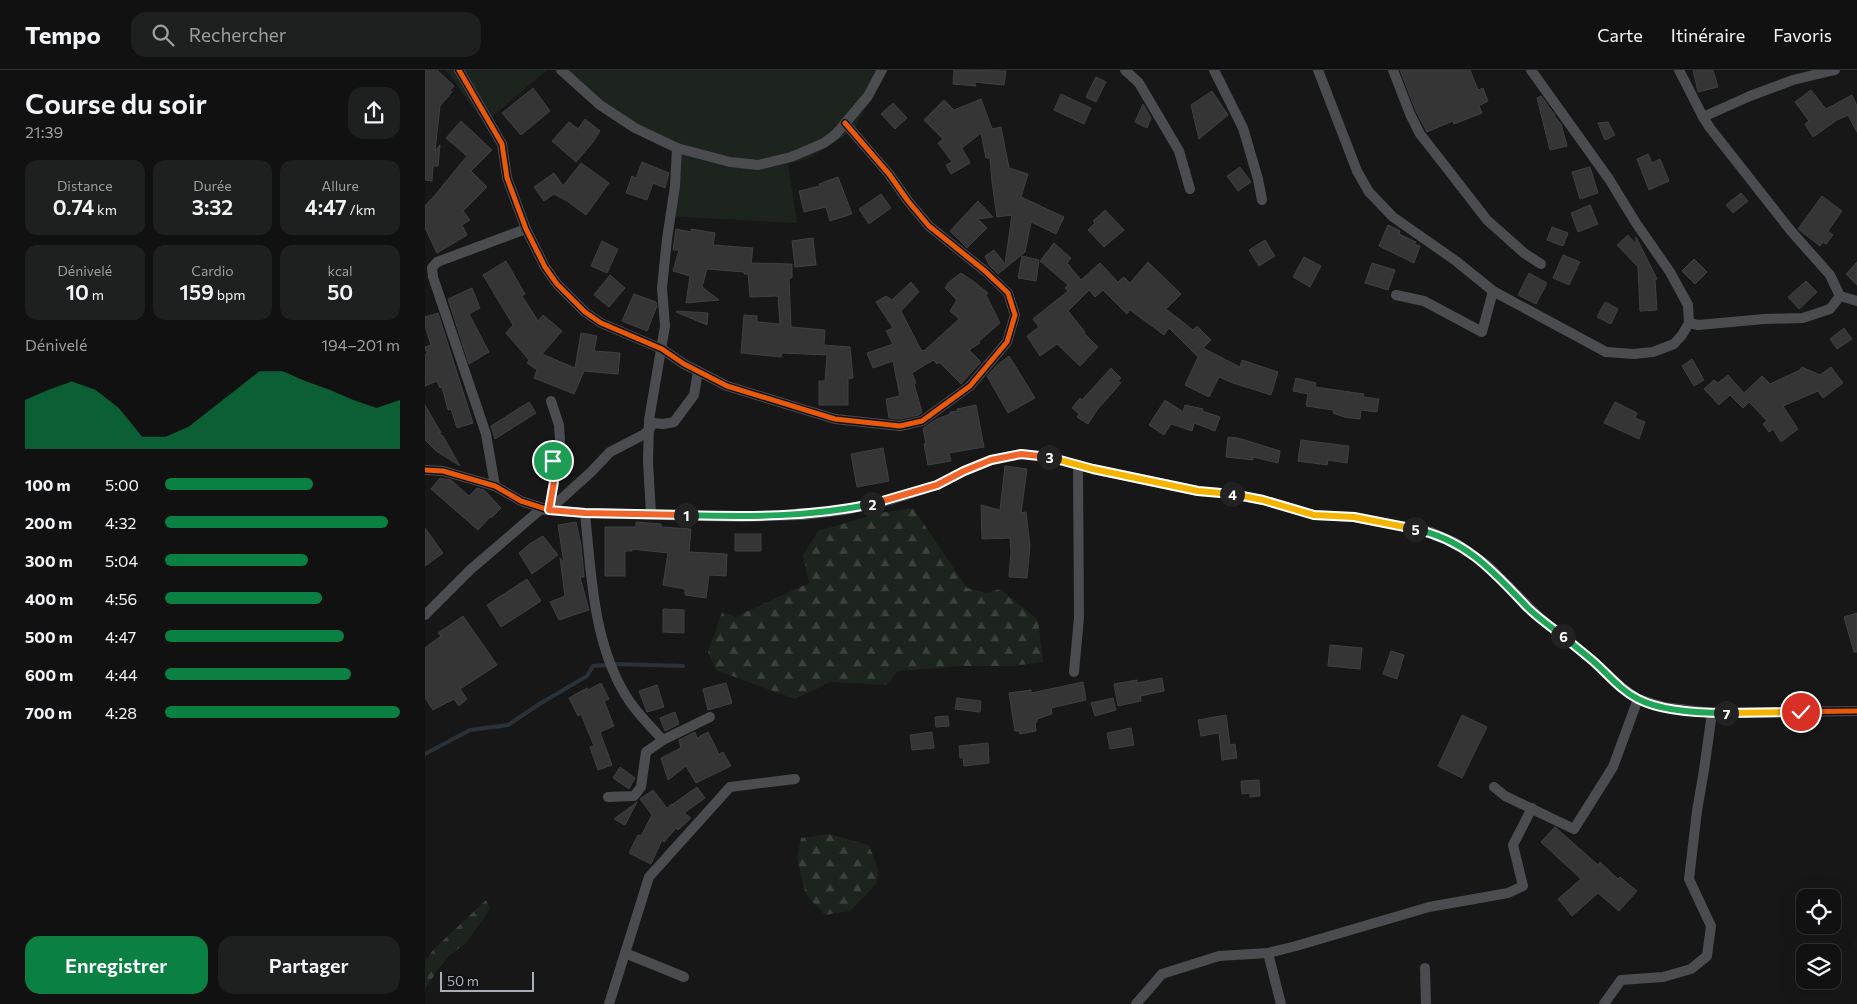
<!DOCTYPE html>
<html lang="fr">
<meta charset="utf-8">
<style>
:root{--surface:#111;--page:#1e1f1f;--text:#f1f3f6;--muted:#9c9d9f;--line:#303131;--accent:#0b8043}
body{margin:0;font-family:Commissioner,sans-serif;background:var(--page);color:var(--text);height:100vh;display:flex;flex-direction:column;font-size:19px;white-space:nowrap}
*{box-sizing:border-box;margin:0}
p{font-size:16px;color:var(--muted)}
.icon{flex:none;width:28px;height:28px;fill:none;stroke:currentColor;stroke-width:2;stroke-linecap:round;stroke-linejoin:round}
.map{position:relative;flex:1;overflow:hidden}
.side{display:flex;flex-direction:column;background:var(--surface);width:425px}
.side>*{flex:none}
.fabs{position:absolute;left:1371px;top:819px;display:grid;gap:10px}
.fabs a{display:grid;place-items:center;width:45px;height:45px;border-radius:10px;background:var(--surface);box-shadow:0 5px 20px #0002,0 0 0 1px var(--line);font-size:25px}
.scale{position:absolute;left:15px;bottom:12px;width:94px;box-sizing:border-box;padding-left:5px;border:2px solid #a8adb8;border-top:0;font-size:14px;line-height:18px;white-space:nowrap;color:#a8adb8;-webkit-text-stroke:4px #111113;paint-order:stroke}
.pin{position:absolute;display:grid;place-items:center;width:42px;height:42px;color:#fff;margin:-21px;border:2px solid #fff;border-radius:50%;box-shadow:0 1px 5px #0007}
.km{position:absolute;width:25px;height:25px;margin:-12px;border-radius:50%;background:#222;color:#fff;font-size:14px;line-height:25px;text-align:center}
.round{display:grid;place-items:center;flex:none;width:52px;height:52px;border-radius:15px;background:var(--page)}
.head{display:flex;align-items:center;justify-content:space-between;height:85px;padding:0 25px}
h1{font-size:28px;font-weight:600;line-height:38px}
.stats{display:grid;grid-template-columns:repeat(3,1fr);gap:8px;height:85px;padding:5px 25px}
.stats div{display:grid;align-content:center;border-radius:12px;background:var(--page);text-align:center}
.stats b{font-size:21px;font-weight:600}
.stats small{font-size:14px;font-weight:400}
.stats p{font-size:14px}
.chart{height:140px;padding:10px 25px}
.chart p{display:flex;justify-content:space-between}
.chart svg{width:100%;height:90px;margin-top:5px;fill:var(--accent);opacity:.7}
.button{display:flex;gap:10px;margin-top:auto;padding:10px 25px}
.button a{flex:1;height:58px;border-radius:15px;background:var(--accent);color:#fff;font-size:20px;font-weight:600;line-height:58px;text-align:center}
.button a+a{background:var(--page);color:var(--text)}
ul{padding:0 25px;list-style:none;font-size:16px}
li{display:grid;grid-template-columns:80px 60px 1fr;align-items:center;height:38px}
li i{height:12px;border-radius:6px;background:var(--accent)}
header{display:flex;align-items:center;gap:30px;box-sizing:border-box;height:70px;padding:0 25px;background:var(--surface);border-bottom:1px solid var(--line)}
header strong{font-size:24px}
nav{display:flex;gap:28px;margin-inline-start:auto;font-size:18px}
.search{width:350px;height:45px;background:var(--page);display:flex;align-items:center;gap:12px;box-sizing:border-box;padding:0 18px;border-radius:15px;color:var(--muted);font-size:19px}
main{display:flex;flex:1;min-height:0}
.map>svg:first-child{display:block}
</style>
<header>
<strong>Tempo</strong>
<div class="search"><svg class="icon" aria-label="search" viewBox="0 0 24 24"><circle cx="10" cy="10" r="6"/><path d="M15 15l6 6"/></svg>Rechercher</div>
<nav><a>Carte</a><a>Itinéraire</a><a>Favoris</a></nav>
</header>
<main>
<section class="side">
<div class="head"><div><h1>Course du soir</h1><p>21:39</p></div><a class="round"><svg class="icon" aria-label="share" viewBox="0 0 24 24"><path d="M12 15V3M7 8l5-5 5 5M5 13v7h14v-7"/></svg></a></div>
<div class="stats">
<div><p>Distance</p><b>0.74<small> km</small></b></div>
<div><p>Durée</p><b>3:32</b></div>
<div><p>Allure</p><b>4:47<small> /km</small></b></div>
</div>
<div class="stats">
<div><p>Dénivelé</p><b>10<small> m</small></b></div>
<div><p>Cardio</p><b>159<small> bpm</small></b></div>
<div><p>kcal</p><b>50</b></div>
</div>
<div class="chart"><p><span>Dénivelé</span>194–201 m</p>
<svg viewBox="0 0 160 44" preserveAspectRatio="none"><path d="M0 44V20L10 15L20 11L30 15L40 24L50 38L60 38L70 33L80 24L90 15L100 6L110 6L120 11L130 15L140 20L150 24L160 20V44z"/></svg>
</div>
<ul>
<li><b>100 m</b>5:00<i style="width:63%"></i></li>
<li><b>200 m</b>4:32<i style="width:95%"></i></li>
<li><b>300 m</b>5:04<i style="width:61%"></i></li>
<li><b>400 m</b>4:56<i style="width:67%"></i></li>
<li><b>500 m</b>4:47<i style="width:76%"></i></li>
<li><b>600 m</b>4:44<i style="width:79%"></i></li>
<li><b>700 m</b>4:28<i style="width:100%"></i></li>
</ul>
<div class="button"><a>Enregistrer</a><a>Partager</a></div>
</section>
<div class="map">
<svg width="1432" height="934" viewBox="0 0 1432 934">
<defs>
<pattern id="forest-firs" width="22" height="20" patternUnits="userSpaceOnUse" patternTransform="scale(1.25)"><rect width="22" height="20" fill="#1d241e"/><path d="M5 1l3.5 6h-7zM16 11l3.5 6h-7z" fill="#3b413d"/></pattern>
</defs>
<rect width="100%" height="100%" fill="#171717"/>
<g fill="#1d241e">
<path d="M21,0H122L59,53Z"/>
<path d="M139,0H461L428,61L382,89L363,94L372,153L241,146L255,81L203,54Z"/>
</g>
<g fill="url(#forest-firs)">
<path d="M488,438L542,518L562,523L575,519L613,550L618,592L588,596H536L473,601L462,615L406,612L370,629L291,600L283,582L297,542L310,547L384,513L378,485L393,461L455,443Z"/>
<path d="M404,764L444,775L453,800L452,813L425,841L400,845L381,825L372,789L376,768Z"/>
<path d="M61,830L65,839L41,873L21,888L0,919V892L8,880Z"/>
</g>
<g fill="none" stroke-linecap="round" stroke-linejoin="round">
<g stroke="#2a3239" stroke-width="4">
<path d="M191,594L258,596"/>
<path d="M0,684L45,660L83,655L116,633L162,606L168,596L183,595"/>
</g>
</g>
<g fill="#353536" stroke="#3f4043">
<path d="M0,0H12L29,16L25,21L27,22L15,36L10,81L15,75L13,96H8L7,111L0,110Z"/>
<path d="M529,0L581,1L579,15L549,12L551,16L528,14Z"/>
<path d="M975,0H1045L1053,20L1058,18L1063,31L1054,36L1057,43L1029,54L1028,51L1002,62L991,41Z"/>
<path d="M1268,0H1288L1293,17L1273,22Z"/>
<path d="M671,7L681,12L671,32L661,27Z"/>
<path d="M108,18L125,41L96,65L77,43Z"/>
<path d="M1386,20L1401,39L1427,25L1432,36V62L1423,45L1412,50L1388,67L1380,54L1384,51L1370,32Z"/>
<path d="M787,21L803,45L774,69L766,35Z"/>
<path d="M636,24L666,38L659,54L629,40Z"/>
<path d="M1116,26L1129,44L1131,49H1132L1136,54L1142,76L1125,80L1112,28Z"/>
<path d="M556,29L567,59L576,57L584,98L603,104L596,127L639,147L631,164L606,152L600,182L573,204L564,195L560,186L569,180L580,194L587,145L572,147L567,112L565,88H561L556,63L537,78L545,93L526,104L521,95L527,92L513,73L518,69L499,50L519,30L529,40Z"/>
<path d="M468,33L482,48L470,59L456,44Z"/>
<path d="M718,34L726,48L722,58L710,52Z"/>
<path d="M160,49L175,61L168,72L151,92L127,71L144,52L153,59Z"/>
<path d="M36,51L67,80L46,101L62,117L38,141L45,150L37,155L42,165L12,183L0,158V136L6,129V130L42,86L21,68Z"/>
<path d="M1183,52L1190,65L1180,70L1173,53Z"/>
<path d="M1223,84L1227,93L1235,89L1244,111L1224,120L1212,89Z"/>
<path d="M217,92L244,103L240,118L228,113L222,130L201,123L207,106L211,108Z"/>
<path d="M156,93L184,113L161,145L142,131L129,124L119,131L109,117L129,103L138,116Z"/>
<path d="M815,97L826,112L813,121L802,106Z"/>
<path d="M1165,97L1173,123L1155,129L1147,102Z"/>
<path d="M413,107L427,144L405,151L401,137L379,142L374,121L395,116L394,114Z"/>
<path d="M1316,123L1323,131L1308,143L1301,135Z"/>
<path d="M456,124L466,138L444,154L434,139Z"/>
<path d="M1397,126L1417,141L1403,161L1408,165L1401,174L1398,172L1395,176L1373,159Z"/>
<path d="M553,131L568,147L553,149L562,158L542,178L525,161Z"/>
<path d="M1165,135L1173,154L1153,162L1146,143Z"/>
<path d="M680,140L699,160L679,177L663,160L670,153L668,151Z"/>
<path d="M963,155L975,161L974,164L991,172L989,174L995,176L989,193L954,176Z"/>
<path d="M1127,157L1143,163L1138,176L1122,170Z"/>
<path d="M251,159L266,162V159L290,163L288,175L328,178L326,193L367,194V208H364L366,257L400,260L399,275L425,277L428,308L423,309V335H394V311H400L402,285L357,283L356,287L316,283L319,245L332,246V252L355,254L353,226L325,227L323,204H319V202L282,199L277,217L294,230L261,233L265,206L248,201L254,180H248Z"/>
<path d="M1203,165L1211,174V167L1232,209L1230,210L1232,240L1215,241L1213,197L1192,175Z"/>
<path d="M388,168L391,195L370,197L367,171Z"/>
<path d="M840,170L850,186L834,196L824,180Z"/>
<path d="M177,171L193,179L182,203L166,196Z"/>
<path d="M629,173L646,188L642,193L656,210L675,193L693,212L699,207L705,213L723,192L756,224L741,239L768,260L772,256L786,270L778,278L815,297L817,290L853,302L846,325L808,313L794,307L784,327L760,315L773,287L744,258L739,265L705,240L702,244L678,220L670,227L664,220L643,241L660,262L659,263L673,277L655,296L632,274L615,286L602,266L614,257L608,249L643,221L640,218L643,215L615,191Z"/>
<path d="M1138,185L1155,192L1144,215L1128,208Z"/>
<path d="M597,186L614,190L611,211L593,208Z"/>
<path d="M879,187L896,196L885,217L868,207Z"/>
<path d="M1269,189L1282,202L1270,214L1257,201Z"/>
<path d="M81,191L100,224L97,226L113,251L118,245L137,261L117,284L150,298L156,263L172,266L169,281L195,283L193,304L159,301L149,324L109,308L112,300L102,293L104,290L81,263L88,255L58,205Z"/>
<path d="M1432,192V215L1421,204Z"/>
<path d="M947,193L970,200L963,220L940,213Z"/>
<path d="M536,203L548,211L563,223L561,225L575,253L554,271L555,273L544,280L556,292L536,314L514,292L512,294L508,290L487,303L491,313L489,314L497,342L494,345L475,349L464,348L461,329L475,326L468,291L448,298L442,283L468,274L461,261L468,258L451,232L461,226L467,230L486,212L494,222L476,241L496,280L499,281L534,249L525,241L532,230L520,218L524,212Z"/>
<path d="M1104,203L1122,213L1111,234L1093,225Z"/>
<path d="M185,205L200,218L184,237L169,225Z"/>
<path d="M1381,211L1392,222L1374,239L1363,227Z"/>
<path d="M47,218L55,238L44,244L64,282L44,294L23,229Z"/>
<path d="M209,224L231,232L232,236L222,261L197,251Z"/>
<path d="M1180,232L1193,239L1186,254L1172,247Z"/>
<path d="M252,241L283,243L282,255L251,242Z"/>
<path d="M13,243L48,353L32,358L26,339L23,340L17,317L15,318L12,311L0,316V285L2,284L0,277L6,275L0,256V247Z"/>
<path d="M1419,258L1427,269L1412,279L1405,269Z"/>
<path d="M584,286L610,328L583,343L562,306L571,296Z"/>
<path d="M1267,289L1279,310L1269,316L1257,296Z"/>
<path d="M1377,297L1395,305L1406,297L1418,313L1398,328L1393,321L1358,336L1373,359L1356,372L1348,359L1344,362L1338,354L1342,351L1324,332L1318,338L1305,325L1294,335L1279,319L1289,310L1293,313L1303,305L1319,323L1337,306L1345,314L1375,300Z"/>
<path d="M686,298L696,308L693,311L696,313L672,340L663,354L652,347L654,344L647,338L655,328L657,330Z"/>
<path d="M871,308L891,313L890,317L939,324L938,327L954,329L952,342L936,340L935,349L919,347L908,343L909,340L881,336L883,324L868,321Z"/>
<path d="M740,330L758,342L760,335L778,339L777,341L795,347L790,361L769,353L767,361L746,354L739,365L724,355Z"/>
<path d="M104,332L111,343L70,369L66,356Z"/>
<path d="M1190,332L1212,343L1210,348L1220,352L1214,369L1179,353Z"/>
<path d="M0,335L16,363H13L18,366L35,396L11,381L0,370Z"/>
<path d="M551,335L559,377L524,383L526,391L503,395L499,374H501L498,358L512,349L525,344V342L533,341L532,339Z"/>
<path d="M803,367L813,368L855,381L853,393L828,387V390L801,387Z"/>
<path d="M876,370L924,376L922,393L903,390L902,395L873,391Z"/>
<path d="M458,378L464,411L432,417L426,384Z"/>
<path d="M580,396L602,399L596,443L601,442L605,476L602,508L584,507L586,482L585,468L557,469L556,435L575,440Z"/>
<path d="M15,408L26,410L44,426L52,418L59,420L76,438L66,448L65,447L53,460L6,419Z"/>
<path d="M151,452L156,475L159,507H155L164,540L134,550L125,532L140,526L135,488L139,493L133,455Z"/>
<path d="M211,452L236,454V457L266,459L264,482L302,484L301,506L284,505L281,528L260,525V519L238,515L243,483L207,479V481H200V506H180V457H211Z"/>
<path d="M0,458L18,483L0,496Z"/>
<rect x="310" y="464" width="26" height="17"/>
<path d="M118,466L133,485L107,504L94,483L106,473Z"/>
<path d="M102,509L116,531L76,557L62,535Z"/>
<path d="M238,539L259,540V563L238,562Z"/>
<path d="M1432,543V582H1429L1419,547Z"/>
<path d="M38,546L72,595L35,619L42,629L34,636L29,629L8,640L0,628V578L16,566L13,563Z"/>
<path d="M905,575L937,578L935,599L903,596Z"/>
<path d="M966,581L979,585L972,609L958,604Z"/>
<path d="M737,608L739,621L715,626L716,631L693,636L689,614L712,610V613Z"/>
<path d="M658,612L661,630L626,638L627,644L612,649V652H610L611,661L595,664L594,661H590L584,623L606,620V623Z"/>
<path d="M176,613L184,629L179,631L189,656L175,662L187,695L173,700L165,677L169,676L156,644L153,646L144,628L162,618L163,620Z"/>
<path d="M301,613L307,633L283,640L278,619Z"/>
<path d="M232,615L239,637L222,642L214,621Z"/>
<path d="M532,628L556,631L555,642L530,639Z"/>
<path d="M688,628L691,640L670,646L666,633Z"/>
<path d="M250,642L254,654L240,661L235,648Z"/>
<path d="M801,645L805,675L810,674L812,688L797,690L794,663L776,666L773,650Z"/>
<path d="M1037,645L1062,657L1037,708L1013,696Z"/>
<path d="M523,646L524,656L511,657L510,647Z"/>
<path d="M706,658L709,675L685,679L682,663Z"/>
<path d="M270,662L272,668L283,662L294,684L298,682L306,696L271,713L261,696L243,710L236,688L256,678L254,670Z"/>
<path d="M507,662L509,678L487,680L485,665Z"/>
<path d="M563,673L564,693L539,696L538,687L535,688L534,676Z"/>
<path d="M195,697L210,708L204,719L188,708Z"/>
<path d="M834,710L835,726L825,727V723L817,724L816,711Z"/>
<path d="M272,717L280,728L259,743L266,748L253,760L251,758L239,772L237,770L226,794L204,783L213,765L216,766L227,745L215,729L228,720L242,738L247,734L249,736L248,734Z"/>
<path d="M212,732L200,755L189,749Z"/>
<path d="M1130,757L1173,795L1175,792L1193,809L1195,807L1212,821L1194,841L1173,823L1147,846L1133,829L1156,809L1116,772Z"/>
</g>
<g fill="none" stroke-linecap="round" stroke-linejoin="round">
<g stroke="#4b4c50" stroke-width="10">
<path d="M34,0L77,74L82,108L101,159L120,197L132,214L160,242L176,253L237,279L259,294L302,316L410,349L475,356L497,351L545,316L582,272L590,245L583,223L560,201L504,156L483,131L464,104L420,53"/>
<path d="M136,0L175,35L210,58L252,78L305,92L333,95L366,87L399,73L411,64L443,26L457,0"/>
<path d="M700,0L714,13L754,81L765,119"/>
<path d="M789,0L818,58L833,109L837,130"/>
<path d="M893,0L932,101L944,122L968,147L1031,191L1068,221L1181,282L1209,284L1228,282L1249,274L1257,265L1264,253L1263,235L1245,202L1211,153L1184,109L1106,0"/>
<path d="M968,0L985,44L995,64L1017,92L1062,150L1099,183L1116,194"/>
<path d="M1254,0L1278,47L1325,26L1368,10L1410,0"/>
<path d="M1278,47L1285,58L1366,161L1405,205L1415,226L1432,231"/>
<path d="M971,225L999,231L1057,262L1068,221"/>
<path d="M1264,253L1273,255L1339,249L1378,248L1405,239L1415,226"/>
<path d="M126,331L134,355L135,370L128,391L130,406L124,440L166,402L185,382L218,365L224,360L228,353L238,354L249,352L269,325L273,301"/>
<path d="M0,400L18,401L70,416L96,431L124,440L160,443L317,447L378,445L419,440L465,430L512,415L539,401L567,390L596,384L626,388L668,399L773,421L807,424L838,430L889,445L929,447L1006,462L1031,473L1062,495L1113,546L1168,591L1196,617L1213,629L1239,637L1287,643L1432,641"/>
<path d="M70,416L61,364L8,207L7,198L12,192L101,159"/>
<path d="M160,443C166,502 168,567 197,619C207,638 224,655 238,670"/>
<path d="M226,444L223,392L224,350L240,256L237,218L242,169L250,116L252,78"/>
<path d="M0,545L45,500L116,439L121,440"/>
<path d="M649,602L654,548L653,395"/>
<path d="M1069,717L1080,726L1149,759L1188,697L1213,629"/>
<path d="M183,727L209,726L216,717L221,682L238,670L285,647"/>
<path d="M200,883L259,907"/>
<path d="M843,883L856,934"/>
<path d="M1000,898L1001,934"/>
<path d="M184,934L224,807L305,717L370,709"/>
<path d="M711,934L737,904L794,886L843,883L871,876L1004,837L1083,823L1098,816L1088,775L1107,738"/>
<path d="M1179,934L1196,910L1238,907L1266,899L1282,886L1286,856L1264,809L1272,741L1279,700L1287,643"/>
</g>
<defs>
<g id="cycleway">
<path d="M34,0L77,74L82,108L101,159L120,197L132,214L160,242L176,253L237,279L259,294L302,316L410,349L475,356L497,351L545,316L582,272L590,245L583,223L560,201L504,156L483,131L464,104L420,53"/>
<path d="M0,400L18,401L70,416L96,431L124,440L160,443L317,447L378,445L419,440L465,430L512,415L539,401L567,390L596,384L626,388L668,399L773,421L807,424L838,430L889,445L929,447L1006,462L1031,473L1062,495L1113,546L1168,591L1196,617L1213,629L1239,637L1287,643L1432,641"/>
</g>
</defs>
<use href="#cycleway" stroke="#111113" stroke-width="8"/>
<use href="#cycleway" stroke="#e8590c" stroke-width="5"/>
</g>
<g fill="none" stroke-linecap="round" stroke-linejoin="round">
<defs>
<path id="split-1" d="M128,391L130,406L124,440L160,443L261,445"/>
<path id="split-2" d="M261,445C324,447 385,447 447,434"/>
<path id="split-3" d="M447,434L512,415L539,401L566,390L596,384L624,387"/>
<path id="split-4" d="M624,387L668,399L773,421L807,424"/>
<path id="split-5" d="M807,424L838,430L889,445L929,447L990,459"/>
<path id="split-6" d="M990,459C1041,470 1068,501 1102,537C1113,548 1126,557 1138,566"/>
<path id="split-7" d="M1138,566C1148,575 1159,583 1168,591C1183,604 1195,620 1213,629C1236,641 1275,643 1301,643"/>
<path id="split-8" d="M1301,643L1376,642"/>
</defs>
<use href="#split-1" stroke="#fff" stroke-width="10"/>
<use href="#split-2" stroke="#fff" stroke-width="10"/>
<use href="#split-3" stroke="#fff" stroke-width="10"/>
<use href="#split-4" stroke="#fff" stroke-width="10"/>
<use href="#split-5" stroke="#fff" stroke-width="10"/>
<use href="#split-6" stroke="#fff" stroke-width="10"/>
<use href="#split-7" stroke="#fff" stroke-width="10"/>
<use href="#split-8" stroke="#fff" stroke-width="10"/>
<use href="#split-1" stroke="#f0652b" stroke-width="6"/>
<use href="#split-2" stroke="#22a559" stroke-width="6"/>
<use href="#split-3" stroke="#f0652b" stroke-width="6"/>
<use href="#split-4" stroke="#f5b400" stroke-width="6"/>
<use href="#split-5" stroke="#f5b400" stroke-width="6"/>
<use href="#split-6" stroke="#22a559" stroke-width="6"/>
<use href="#split-7" stroke="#22a559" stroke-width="6"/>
<use href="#split-8" stroke="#f5b400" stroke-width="6"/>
</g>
</svg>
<div class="fabs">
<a><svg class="icon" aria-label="locate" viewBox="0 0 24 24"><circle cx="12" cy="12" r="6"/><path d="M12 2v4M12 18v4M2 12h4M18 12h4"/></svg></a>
<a><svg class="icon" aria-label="layers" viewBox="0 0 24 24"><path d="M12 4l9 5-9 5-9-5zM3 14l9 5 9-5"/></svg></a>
</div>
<div class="scale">50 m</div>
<div class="pin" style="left:128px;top:391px;background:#1e9e55"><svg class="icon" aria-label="arrive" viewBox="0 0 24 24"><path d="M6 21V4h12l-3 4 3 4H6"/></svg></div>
<div class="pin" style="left:1376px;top:642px;background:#d93025"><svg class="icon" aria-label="check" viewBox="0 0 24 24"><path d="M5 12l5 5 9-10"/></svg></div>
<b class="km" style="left:261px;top:445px">1</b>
<b class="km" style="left:447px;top:434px">2</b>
<b class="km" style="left:624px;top:387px">3</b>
<b class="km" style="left:807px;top:424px">4</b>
<b class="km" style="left:990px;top:459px">5</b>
<b class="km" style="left:1138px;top:566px">6</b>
<b class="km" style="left:1301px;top:643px">7</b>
</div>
</main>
